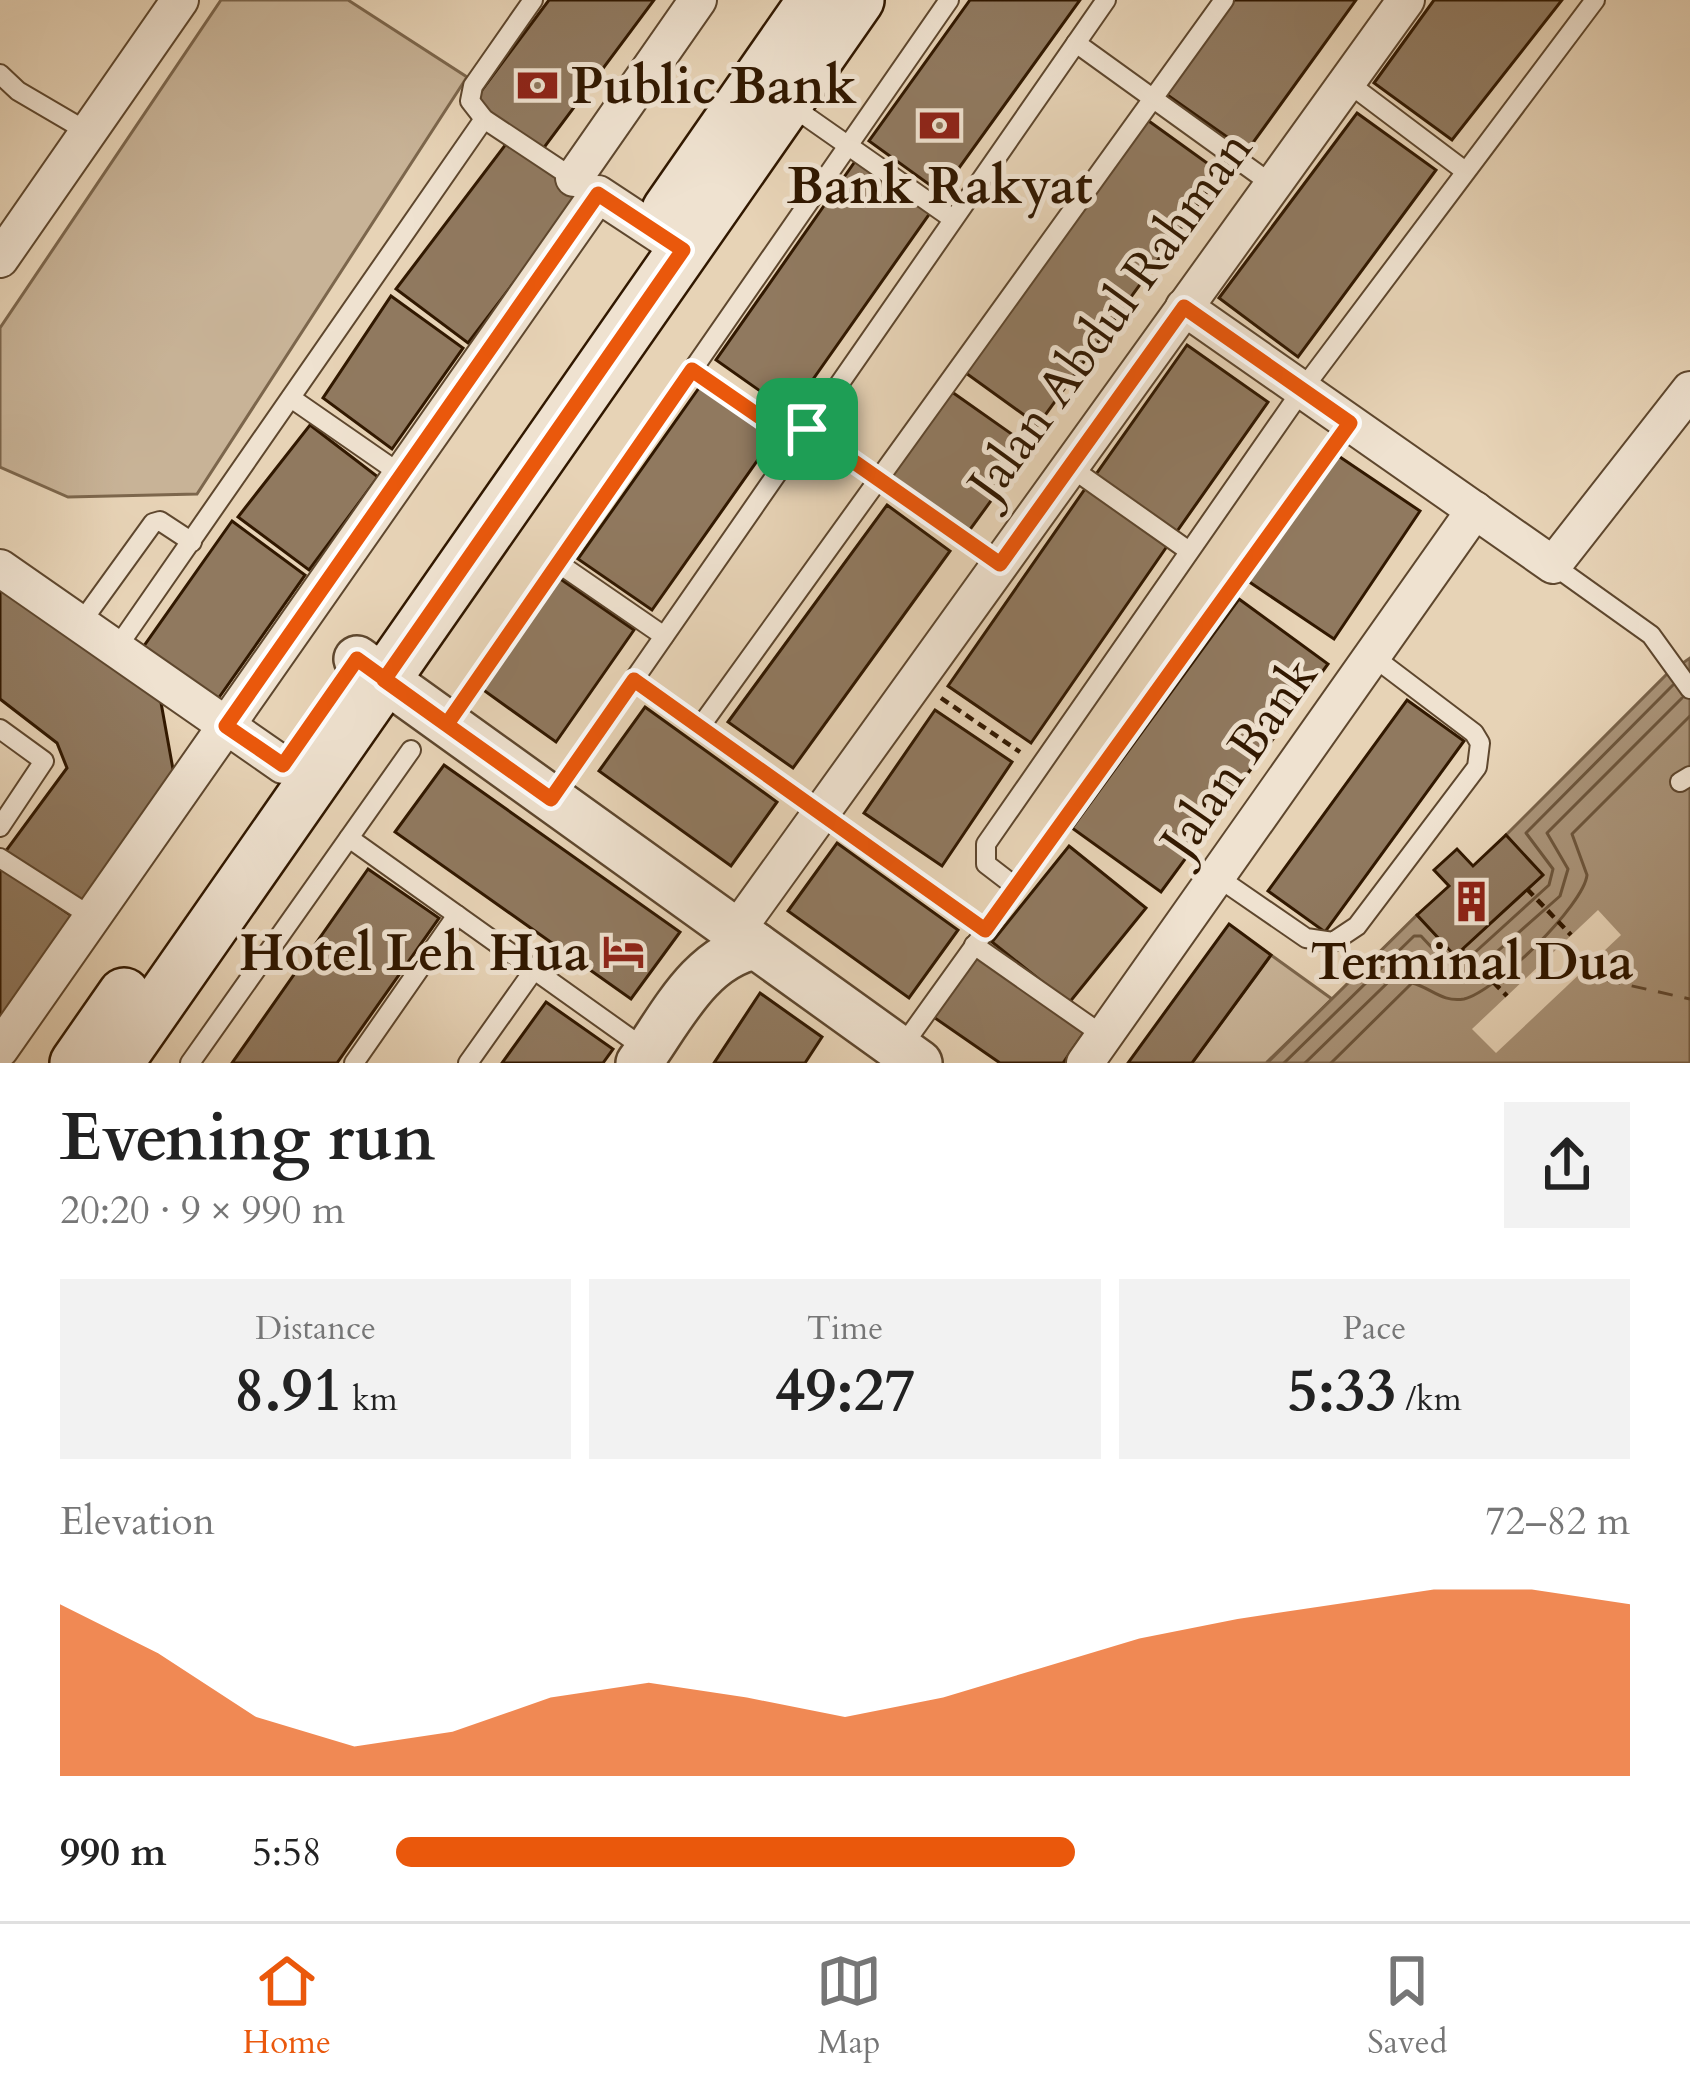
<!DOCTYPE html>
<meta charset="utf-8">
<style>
:root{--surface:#fff;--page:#f2f2f2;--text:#222;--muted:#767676;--line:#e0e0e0;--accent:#ea580c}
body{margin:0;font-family:Cardo,serif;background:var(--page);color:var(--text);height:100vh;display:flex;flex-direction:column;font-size:45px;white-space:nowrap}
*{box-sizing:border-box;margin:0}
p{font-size:39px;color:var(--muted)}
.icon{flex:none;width:66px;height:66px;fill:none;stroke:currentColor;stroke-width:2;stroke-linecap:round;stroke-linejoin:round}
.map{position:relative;height:1063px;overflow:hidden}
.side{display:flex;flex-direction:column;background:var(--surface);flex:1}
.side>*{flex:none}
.pin{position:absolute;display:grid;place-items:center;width:102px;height:102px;color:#fff;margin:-51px;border-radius:24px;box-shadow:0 6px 18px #0006}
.round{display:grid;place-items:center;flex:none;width:126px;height:126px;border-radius:0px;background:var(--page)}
.headline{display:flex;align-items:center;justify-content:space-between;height:204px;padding:0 60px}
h1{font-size:66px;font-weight:600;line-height:90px}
.metrics{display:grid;grid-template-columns:repeat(3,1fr);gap:18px;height:204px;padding:12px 60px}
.metrics div{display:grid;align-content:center;border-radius:0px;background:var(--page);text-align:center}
.metrics b{font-size:60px;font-weight:600}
.metrics small{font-size:33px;font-weight:400}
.metrics p{font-size:33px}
.chart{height:336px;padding:24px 60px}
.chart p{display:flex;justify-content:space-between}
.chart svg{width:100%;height:216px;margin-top:12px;fill:var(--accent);opacity:.7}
ul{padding:0 60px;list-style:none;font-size:39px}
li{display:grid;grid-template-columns:192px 144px 1fr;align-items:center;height:90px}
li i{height:30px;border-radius:15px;background:var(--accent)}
.menu{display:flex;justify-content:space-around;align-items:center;height:168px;border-top:3px solid var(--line);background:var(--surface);font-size:33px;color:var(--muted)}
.menu a{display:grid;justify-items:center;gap:6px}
.menu .selected{color:var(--accent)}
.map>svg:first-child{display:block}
</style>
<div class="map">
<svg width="1690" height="1063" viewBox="0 0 1690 1063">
<rect width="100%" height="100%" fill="#e7d3b6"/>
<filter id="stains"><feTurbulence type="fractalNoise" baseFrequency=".00167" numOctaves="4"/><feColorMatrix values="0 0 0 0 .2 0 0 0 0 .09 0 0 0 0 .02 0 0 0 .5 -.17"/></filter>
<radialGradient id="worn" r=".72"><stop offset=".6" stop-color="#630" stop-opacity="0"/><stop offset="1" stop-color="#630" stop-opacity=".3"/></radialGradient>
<g fill="#c8b397" stroke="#7c664c" stroke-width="3">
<path d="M221,0H348L467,77L197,494L68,497L0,467V328Z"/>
<path d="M1271,955L1332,999L1266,1063H1192Z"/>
</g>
<path fill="#a99378" stroke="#796248" stroke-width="3" d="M1690,658V1063H1267L1417,915L1455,955L1542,876L1506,835L1667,674Z"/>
<path fill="#e7d3b6" d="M1598,910L1621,935L1496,1053L1472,1029Z"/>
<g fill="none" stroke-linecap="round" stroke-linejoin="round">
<g stroke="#6d563c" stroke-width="3">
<path d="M1284,1063L1414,936H1421L1447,964L1461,965L1549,885L1553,869L1526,833L1673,685"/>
<path d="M1305,1063L1413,958L1443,979H1466L1560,896L1568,869L1547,833L1682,698"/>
<path d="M1331,1063L1412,983C1430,987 1442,1003 1464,999C1495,992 1584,905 1587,875L1572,834L1690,716"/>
</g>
<path stroke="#614930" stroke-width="3" stroke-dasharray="15 12" stroke-linecap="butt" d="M1579,974L1690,999"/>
</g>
<g fill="#90795f" stroke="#311800" stroke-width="3">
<path d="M549,0H654L540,153L473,102Z"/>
<path d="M970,0H1080L941,193L869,141Z"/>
<path d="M1234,0H1356L1247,151L1166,94Z"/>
<path d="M1434,0H1562L1452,140L1374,83Z"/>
<path d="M1357,113L1436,170L1298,357L1219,298Z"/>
<path d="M1146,119L1221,173L1038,425L963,371Z"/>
<path d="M509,140L581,194L468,343L396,289Z"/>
<path d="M856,160L930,213L790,412L716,360Z"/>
<path d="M391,296L463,348L392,449L323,398Z"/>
<path d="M1187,345L1268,402L1173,537L1092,480Z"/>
<path d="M701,385L774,437L652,610L578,559Z"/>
<path d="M952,392L1030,447L969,531L892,476Z"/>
<path d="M310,425L378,477L309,570L238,517Z"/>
<path d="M1334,453L1420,511L1334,639L1248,581Z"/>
<path d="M1087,486L1170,542L1031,743L948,686Z"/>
<path d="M887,505L950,551L793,768L728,722Z"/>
<path d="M232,521L305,575L213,706L139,653Z"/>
<path d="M559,578L634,630L556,742L482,689Z"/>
<path d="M0,590L158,686L176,786L93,909L5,852L67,768L57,743L0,699Z"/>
<path d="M1239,599L1328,664L1161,892L1072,828Z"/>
<path d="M1407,700L1464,741L1325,932L1268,891Z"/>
<path d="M645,707L777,802L731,866L599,771Z"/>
<path d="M935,710L1012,762L942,866L864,813Z"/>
<path d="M444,765L680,932L631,999L395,832Z"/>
<path d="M1506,835L1543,875L1455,956L1417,915L1449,886L1434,870L1457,849L1473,866Z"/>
<path d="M837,843L958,930L909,998L788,911Z"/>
<path d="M1069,846L1146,908L1069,1003L992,942Z"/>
<path d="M0,867L75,918L0,1028Z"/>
<path d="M368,869L439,918L337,1063H232Z"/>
<path d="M1229,924L1271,955L1192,1063H1128Z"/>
<path d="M975,955L1085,1031L1063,1063H1000L932,1016Z"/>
<path d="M760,993L822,1037L805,1063H714Z"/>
<path d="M546,1002L613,1049L603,1063H502Z"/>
</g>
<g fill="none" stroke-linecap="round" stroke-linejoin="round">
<defs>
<g id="service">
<path d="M533,0L473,86L470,101L484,119L579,182"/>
<path d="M1076,43L1273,185"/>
<path d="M0,74L18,91L88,132"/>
<path d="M1347,82L1465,171"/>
<path d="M790,105L953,219"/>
<path d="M692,371L798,443"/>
<path d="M291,398L402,475"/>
<path d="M807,429L1000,564"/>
<path d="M1070,467L1189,551"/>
<path d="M558,563L664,636"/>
<path d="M1553,565L1651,635L1690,689"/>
<path d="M80,624L153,523L160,521L192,542"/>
<path d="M116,649L484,119"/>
<path d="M634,680L985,930"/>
<path d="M447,724L949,0"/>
<path d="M700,727L1224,0"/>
<path d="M0,729L44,761L0,827"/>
<path d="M1680,782L1690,776"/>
<path d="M551,799L1106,0"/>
<path d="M349,838L648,1051"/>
<path d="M0,858L92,917"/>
<path d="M1216,876L1306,938L1333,942L1357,926L1477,767L1480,743L1474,733L1371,655"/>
<path d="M1016,887L986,864V844L1302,390L1595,0"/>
<path d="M974,945L1104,1036"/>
<path d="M901,1048L1350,423"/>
<path d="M190,1063L411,750"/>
<path d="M354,1063L457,915"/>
<path d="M468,1063L534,970"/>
</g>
<g id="minor">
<path d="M574,178L698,0"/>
<path d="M0,259L180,0"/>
<path d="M1184,307L1553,565L1690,390"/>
<path d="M0,568L283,765"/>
<path d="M736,931L1406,0"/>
<path d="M0,1049L598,194L683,250"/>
<path d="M1085,1063L1475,510"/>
</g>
<g id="tertiary">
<path d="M357,659L919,1063"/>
<path d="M639,1063C671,1019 699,957 756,946"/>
</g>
<g id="secondary">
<path d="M668,210L814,0"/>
<path d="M76,1063L124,994"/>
<path d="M117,1063L858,0"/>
</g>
</defs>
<use href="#service" stroke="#5e472e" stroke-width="22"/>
<use href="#minor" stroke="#5e472e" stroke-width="40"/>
<use href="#tertiary" stroke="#5e472e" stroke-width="50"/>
<use href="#secondary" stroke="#311800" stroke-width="56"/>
<g stroke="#311800" stroke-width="4.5" stroke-dasharray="9 6" stroke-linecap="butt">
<path d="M941,698L1020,752"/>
<path d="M1527,889L1571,935"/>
<path d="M1462,950L1507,996"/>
</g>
<use href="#service" stroke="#efe2d0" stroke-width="18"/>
<use href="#minor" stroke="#efe2d0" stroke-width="36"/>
<use href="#tertiary" stroke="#efe2d0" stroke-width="45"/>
<use href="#secondary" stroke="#efe2d0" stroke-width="51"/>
</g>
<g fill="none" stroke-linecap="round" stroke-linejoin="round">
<defs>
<path id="route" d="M807,429L798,443L692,370L447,724L357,659L283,765L226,726L598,194L683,250L384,680L551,799L634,680L985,930L1350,423L1184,307L1000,564L807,429"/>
</defs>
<use href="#route" stroke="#fff" stroke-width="24"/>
<use href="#route" stroke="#ea580c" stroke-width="15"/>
</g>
<defs>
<symbol id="bank-bare" viewBox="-9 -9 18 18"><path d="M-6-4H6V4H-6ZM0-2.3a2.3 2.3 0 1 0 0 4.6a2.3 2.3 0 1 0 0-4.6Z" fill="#8f2418" stroke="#efe2d0" stroke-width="2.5" paint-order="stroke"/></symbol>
<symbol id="building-bare" viewBox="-9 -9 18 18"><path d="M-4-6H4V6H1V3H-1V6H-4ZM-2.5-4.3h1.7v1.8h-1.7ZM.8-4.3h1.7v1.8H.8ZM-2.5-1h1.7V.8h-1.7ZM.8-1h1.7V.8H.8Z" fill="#8f2418" stroke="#efe2d0" stroke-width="2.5" paint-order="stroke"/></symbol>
<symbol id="hotel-bare" viewBox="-9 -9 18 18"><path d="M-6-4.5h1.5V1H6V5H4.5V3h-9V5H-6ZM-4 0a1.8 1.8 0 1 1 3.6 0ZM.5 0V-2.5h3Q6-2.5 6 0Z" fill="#8f2418" stroke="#efe2d0" stroke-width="2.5" paint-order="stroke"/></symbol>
</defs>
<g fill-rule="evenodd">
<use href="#bank-bare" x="508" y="56" width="59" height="59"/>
<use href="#bank-bare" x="910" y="96" width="59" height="59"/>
<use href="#building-bare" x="1442" y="872" width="59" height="59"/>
<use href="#hotel-bare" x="594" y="922" width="59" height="59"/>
</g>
<g text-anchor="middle" stroke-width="10" stroke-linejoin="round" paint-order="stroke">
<g font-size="51" font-weight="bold" fill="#311800" stroke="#efe2d0">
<text x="571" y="103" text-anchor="start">Public Bank</text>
<text x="940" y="203">Bank Rakyat</text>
<text x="589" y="970" text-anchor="end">Hotel Leh Hua</text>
<text x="1472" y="979">Terminal Dua</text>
</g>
<g font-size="51" fill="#311800" stroke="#efe2d0">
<text transform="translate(1109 315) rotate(-54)" y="18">Jalan Abdul Rahman</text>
<text transform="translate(1238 757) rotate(-55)" y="18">Jalan Bank</text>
</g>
</g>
<rect width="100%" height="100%" filter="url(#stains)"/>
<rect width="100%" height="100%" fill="url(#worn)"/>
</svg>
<div class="pin" style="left:807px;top:429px;background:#1e9e55"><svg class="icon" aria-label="arrive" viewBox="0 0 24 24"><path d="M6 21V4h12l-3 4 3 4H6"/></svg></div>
</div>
<section class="side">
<div class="headline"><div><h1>Evening run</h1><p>20:20 · 9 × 990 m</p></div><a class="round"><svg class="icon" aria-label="share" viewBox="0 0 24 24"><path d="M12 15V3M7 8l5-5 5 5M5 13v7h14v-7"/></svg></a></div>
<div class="metrics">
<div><p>Distance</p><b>8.91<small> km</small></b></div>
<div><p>Time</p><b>49:27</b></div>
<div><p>Pace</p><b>5:33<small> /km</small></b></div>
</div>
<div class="chart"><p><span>Elevation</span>72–82 m</p>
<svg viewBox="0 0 160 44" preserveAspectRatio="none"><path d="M0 44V9L10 19L20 32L30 38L40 35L50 28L60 25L70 28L80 32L90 28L100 22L110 16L120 12L130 9L140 6L150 6L160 9V44z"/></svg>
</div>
<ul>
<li><b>990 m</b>5:58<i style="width:55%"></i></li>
</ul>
</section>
<nav class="menu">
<a class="selected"><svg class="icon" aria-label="home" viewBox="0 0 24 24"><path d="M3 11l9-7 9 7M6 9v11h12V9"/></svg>Home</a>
<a><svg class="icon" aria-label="map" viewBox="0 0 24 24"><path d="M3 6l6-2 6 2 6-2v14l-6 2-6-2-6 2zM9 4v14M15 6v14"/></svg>Map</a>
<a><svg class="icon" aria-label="saved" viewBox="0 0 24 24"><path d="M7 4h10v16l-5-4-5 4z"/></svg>Saved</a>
</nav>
